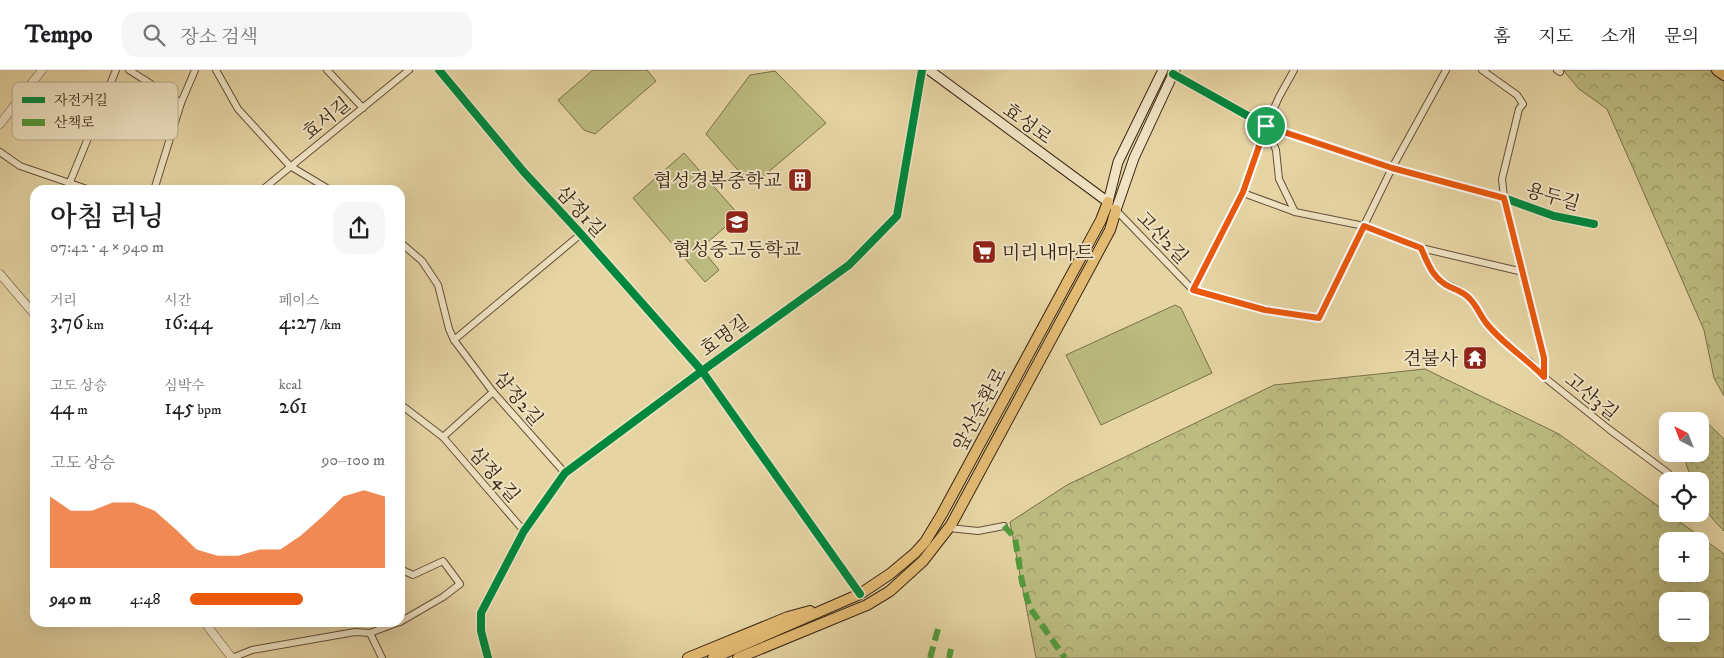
<!DOCTYPE html>
<html lang="ko">
<meta charset="utf-8">
<style>
:root{--surface:#fff;--page:#f6f6f6;--text:#202124;--muted:#757577;--line:#e0e0e0;--accent:#ea580c}
body{margin:0;font-family:"IM FELL DW Pica","Noto Serif KR",serif;background:var(--page);color:var(--text);height:100vh;display:flex;flex-direction:column;font-size:19px;white-space:nowrap}
*{box-sizing:border-box;margin:0}
p{font-size:16px;color:var(--muted)}
.icon{flex:none;width:28px;height:28px;fill:none;stroke:currentColor;stroke-width:2;stroke-linecap:round;stroke-linejoin:round}
.map{position:relative;flex:1;overflow:hidden}
.details{position:absolute;left:30px;top:115px;width:375px;height:442px;display:flex;flex-direction:column;background:var(--surface);border-radius:15px;box-shadow:0 5px 20px #0002}
.details>*{flex:none}
.needle{width:32px;rotate:318deg}
.fabs{position:absolute;left:1659px;top:342px;display:grid;gap:10px}
.fabs a{display:grid;place-items:center;width:50px;height:50px;border-radius:10px;background:var(--surface);box-shadow:0 5px 20px #0002;font-size:25px}
.pin{position:absolute;display:grid;place-items:center;width:42px;height:42px;color:#fff;margin:-21px;border:2px solid #fff;border-radius:50%;box-shadow:0 1px 5px #0007}
.round{display:grid;place-items:center;flex:none;width:52px;height:52px;border-radius:15px;background:var(--page)}
.overview{display:flex;align-items:center;justify-content:space-between;height:85px;padding:0 20px}
h1{font-size:28px;font-weight:600;line-height:38px}
.figures{display:grid;grid-template-columns:repeat(3,1fr);gap:8px;height:85px;padding:5px 20px}
.figures div{display:grid;align-content:center}
.figures b{font-size:21px;font-weight:600}
.figures small{font-size:14px;font-weight:400}
.figures p{font-size:14px}
.chart{height:140px;padding:10px 20px}
.chart p{display:flex;justify-content:space-between}
.chart svg{width:100%;height:90px;margin-top:5px;fill:var(--accent);opacity:.7}
ul{padding:0 20px;list-style:none;font-size:16px}
li{display:grid;grid-template-columns:80px 60px 1fr;align-items:center;height:38px}
li i{height:12px;border-radius:6px;background:var(--accent)}
header{display:flex;align-items:center;gap:30px;box-sizing:border-box;height:70px;padding:0 25px;background:var(--surface);border-bottom:1px solid var(--line)}
header strong{font-size:24px}
nav{display:flex;gap:28px;margin-inline-start:auto;font-size:18px}
.search{width:350px;height:45px;background:var(--page);display:flex;align-items:center;gap:12px;box-sizing:border-box;padding:0 18px;border-radius:15px;color:var(--muted);font-size:19px}
.map>svg:first-child{display:block}
</style>
<header>
<strong>Tempo</strong>
<div class="search"><svg class="icon" aria-label="search" viewBox="0 0 24 24"><circle cx="10" cy="10" r="6"/><path d="M15 15l6 6"/></svg>장소 검색</div>
<nav><a>홈</a><a>지도</a><a>소개</a><a>문의</a></nav>
</header>
<div class="map">
<svg width="1724" height="588" viewBox="0 0 1724 588">
<defs>
<pattern id="forest-crowns" width="20" height="18" patternUnits="userSpaceOnUse" patternTransform="scale(1.25)"><rect width="20" height="18" fill="#bcbb80"/><path d="M2 6a3 3 0 1 1 6 0M12 15a3 3 0 1 1 6 0" fill="none" stroke="#9a9868"/></pattern>
<pattern id="park-dots" width="8" height="8" patternUnits="userSpaceOnUse" patternTransform="scale(1.25)"><rect width="8" height="8" fill="#bcbb80"/><path d="M2 2h.1M6 6h.1" fill="none" stroke="#9a9868" stroke-width="1.8" stroke-linecap="round"/></pattern>
</defs>
<rect width="100%" height="100%" fill="#e6d4a3"/>
<filter id="stains"><feTurbulence type="fractalNoise" baseFrequency=".004" numOctaves="4"/><feColorMatrix values="0 0 0 0 .2 0 0 0 0 .09 0 0 0 0 .02 0 0 0 .5 -.17"/></filter>
<radialGradient id="worn" r=".72"><stop offset=".6" stop-color="#630" stop-opacity="0"/><stop offset="1" stop-color="#630" stop-opacity=".3"/></radialGradient>
<g fill="#bcbb80" stroke="#7a704a">
<path d="M593,0H647L656,11L595,64L584,60L558,30Z"/>
<path d="M775,1L826,53L752,116L706,64L750,5Z"/>
<path d="M684,83L739,145L701,178L719,200L705,212L633,128Z"/>
<path d="M1175,235L1181,238L1212,303L1101,355L1066,285Z"/>
</g>
<g fill="url(#forest-crowns)" stroke="#7a704a" fill-rule="evenodd">
<path d="M1563,0H1709L1724,11V326L1714,308L1704,260L1607,39L1579,19Z"/>
<path d="M1425,299L1559,364L1724,484V588H1036L1010,452L1067,415L1274,315ZM1668,471H1700V504H1668ZM1668,531H1700V564H1668Z"/>
</g>
<path fill="url(#park-dots)" stroke="#7a704a" d="M1697,343L1724,369V461C1708,445 1700,434 1700,411H1693L1687,397L1684,384H1700V351H1693Z"/>
<g fill="none" stroke-linecap="round" stroke-linejoin="round">
<defs>
<g id="minor">
<path d="M129,0L181,33"/>
<path d="M216,0L238,39L290,96L330,120"/>
<path d="M327,0L363,38"/>
<path d="M439,0L523,101L581,164L702,301L860,524"/>
<path d="M1482,0L1517,25L1523,34L1519,39L1502,109L1504,128L1544,288V307"/>
<path d="M1557,0L1560,2"/>
<path d="M1173,4L1266,56L1392,98L1504,128L1554,146L1594,154"/>
<path d="M1266,56L1276,80L1279,109L1295,142"/>
<path d="M0,82L20,96L90,120"/>
<path d="M70,112L116,0"/>
<path d="M154,120L181,33L195,0"/>
<path d="M262,120L409,0"/>
<path d="M1243,123L1295,142L1364,156L1421,178L1523,202"/>
<path d="M1114,138L1193,220"/>
<path d="M400,172L422,191L438,215L449,259L454,270L493,322L565,403"/>
<path d="M1421,178L1429,197L1437,209L1459,220L1471,229L1488,255L1514,281L1529,291L1544,307L1610,360L1668,403L1673,411"/>
<path d="M1193,220L1265,240L1319,248L1392,98L1446,0"/>
<path d="M1193,220L1243,123L1266,56L1279,27L1294,0"/>
<path d="M454,270L581,164"/>
<path d="M400,334L443,367L524,461"/>
<path d="M443,367L493,322"/>
<path d="M949,458L978,461L1004,456"/>
<path d="M400,499L413,505L443,491L460,514L443,527L400,552"/>
<path d="M370,563L382,588"/>
<path d="M232,588L252,580L355,562L370,563L399,552"/>
</g>
<g id="tertiary">
<path d="M0,54L42,0"/>
<path d="M0,204L35,245"/>
<path d="M206,552L208,557L232,588"/>
<path d="M488,588L481,561V543L524,461L565,403L702,301L849,195L897,146L922,0"/>
</g>
<g id="secondary">
<path d="M929,0L1108,132L1118,92L1163,0"/>
<path d="M1116,140L1134,88L1175,0"/>
</g>
<g id="trunk">
<path d="M1717,0L1724,5"/>
<path d="M688,588L788,547L810,541"/>
<path d="M713,588L860,524L890,504L915,483L925,472L942,444L1101,150L1108,132"/>
<path d="M738,588L867,535L890,521L923,491L951,455L1110,160L1116,140"/>
</g>
</defs>
<use href="#minor" stroke="#645038" stroke-width="8"/>
<use href="#tertiary" stroke="#645038" stroke-width="9"/>
<use href="#secondary" stroke="#382415" stroke-width="11"/>
<use href="#trunk" stroke="#382415" stroke-width="12"/>
<use href="#minor" stroke="#efe3c3" stroke-width="6"/>
<use href="#tertiary" stroke="#efe3c3" stroke-width="8"/>
<use href="#secondary" stroke="#efe3c3" stroke-width="9"/>
<use href="#trunk" stroke="#e3ba72" stroke-width="10"/>
<g stroke="#529b3d" stroke-width="6" stroke-dasharray="12 6" stroke-linecap="butt">
<path d="M1004,456L1015,468L1022,512L1030,538L1065,588"/>
<path d="M930,588L938,559"/>
<path d="M949,588L951,579"/>
</g>
<defs>
<g id="cycleway">
<path d="M439,0L523,101L581,164L702,301L860,524"/>
<path d="M1173,4L1266,56L1392,98L1504,128L1554,146L1594,154"/>
<path d="M488,588L481,561V543L524,461L565,403L702,301L849,195L897,146L922,0"/>
</g>
</defs>
<use href="#cycleway" stroke="#efe3c3" stroke-width="11"/>
<use href="#cycleway" stroke="#00873e" stroke-width="8"/>
</g>
<g fill="none" stroke-linecap="round" stroke-linejoin="round">
<defs>
<path id="route" d="M1266,56L1392,98L1504,128L1544,288V307C1526,288 1504,275 1487,254C1481,247 1477,236 1470,229C1465,223 1457,220 1450,217C1433,209 1428,194 1421,178L1364,156L1319,248L1265,240L1193,220L1243,122Z"/>
</defs>
<use href="#route" stroke="#fff" stroke-width="10"/>
<use href="#route" stroke="#ea580c" stroke-width="6"/>
</g>
<defs>
<symbol id="building-square" viewBox="-11 -11 22 22"><rect x="-9" y="-9" width="18" height="18" rx="4" fill="#8f2418" stroke="#efe3c3"/><path d="M-4-6H4V6H1V3H-1V6H-4ZM-2.5-4.3h1.7v1.8h-1.7ZM.8-4.3h1.7v1.8H.8ZM-2.5-1h1.7V.8h-1.7ZM.8-1h1.7V.8H.8Z" fill="#fff"/></symbol>
<symbol id="school-square" viewBox="-11 -11 22 22"><rect x="-9" y="-9" width="18" height="18" rx="4" fill="#8f2418" stroke="#efe3c3"/><path d="M0-5L7-2L0 1L-7-2ZM-4 1L0 2.5L4 1V4Q0 6-4 4Z" fill="#fff"/></symbol>
<symbol id="supermarket-square" viewBox="-11 -11 22 22"><rect x="-9" y="-9" width="18" height="18" rx="4" fill="#8f2418" stroke="#efe3c3"/><path d="M-6-5.5h2.5l.6 2H6L4.5 2H-2.5L-4.4-4H-6ZM-1.5 3.2a1.3 1.3 0 1 0 .1 0ZM3 3.2a1.3 1.3 0 1 0 .1 0Z" fill="#fff"/></symbol>
<symbol id="temple-square" viewBox="-11 -11 22 22"><rect x="-9" y="-9" width="18" height="18" rx="4" fill="#8f2418" stroke="#efe3c3"/><path d="M0-6L5-2H3V0L6.5 2.5H4V6H1.5V3h-3V6H-4V2.5H-6.5L-3 0V-2H-5Z" fill="#fff"/></symbol>
</defs>
<g fill-rule="evenodd">
<use href="#building-square" x="786" y="96" width="28" height="28"/>
<use href="#school-square" x="723" y="138" width="28" height="28"/>
<use href="#supermarket-square" x="970" y="168" width="28" height="28"/>
<use href="#temple-square" x="1461" y="274" width="28" height="28"/>
</g>
<g text-anchor="middle" stroke-width="4" stroke-linejoin="round" paint-order="stroke">
<g font-size="19" fill="#382415" stroke="#efe3c3">
<text transform="translate(326 48) rotate(-39)" y="7">효서길</text>
<text transform="translate(1028 53) rotate(36)" y="7">효성로</text>
<text transform="translate(1553 126) rotate(16)" y="7">용두길</text>
<text transform="translate(581 141) rotate(47)" y="7">삼정1길</text>
<text transform="translate(1163 167) rotate(46)" y="7">고산2길</text>
<text transform="translate(724 265) rotate(-36)" y="7">효명길</text>
<text transform="translate(1592 326) rotate(39)" y="7">고산3길</text>
<text transform="translate(519 328) rotate(50)" y="7">삼정2길</text>
<text transform="translate(979 339) rotate(-62)" y="7">앞산순환로</text>
<text transform="translate(495 404) rotate(49)" y="7">삼정4길</text>
</g>
<g font-size="19" fill="#382415" stroke="#efe3c3" text-anchor="end">
<text x="782" y="117">협성경복중학교</text>
<text x="737" y="186" text-anchor="middle">협성중고등학교</text>
<text x="1002" y="189" text-anchor="start">미리내마트</text>
<text x="1458" y="295">견불사</text>
</g>
</g>
<rect x="12" y="12" width="166" height="58" rx="8" fill="#efe3c3" stroke="#b8aa8f" stroke-width="1"/>
<rect x="22" y="27" width="23" height="6" fill="#00873e"/>
<rect x="22" y="49" width="23" height="7" fill="#529b3d"/>
<g font-size="14" fill="#382415">
<text x="54" y="35">자전거길</text>
<text x="54" y="57">산책로</text>
</g>
<rect width="100%" height="100%" filter="url(#stains)"/>
<rect width="100%" height="100%" fill="url(#worn)"/>
</svg>
<div class="fabs">
<a><svg class="needle" viewBox="-14 -14 28 28"><path d="M0-13l5 13h-10z" fill="#e53935"/><path d="M0 13l5-13h-10z" fill="#757577"/></svg></a>
<a><svg class="icon" aria-label="locate" viewBox="0 0 24 24"><circle cx="12" cy="12" r="6"/><path d="M12 2v4M12 18v4M2 12h4M18 12h4"/></svg></a>
<a>+</a>
<a>−</a>
</div>
<div class="pin" style="left:1266px;top:56px;background:#1e9e55"><svg class="icon" aria-label="arrive" viewBox="0 0 24 24"><path d="M6 21V4h12l-3 4 3 4H6"/></svg></div>
<section class="details">
<div class="overview"><div><h1>아침 러닝</h1><p>07:42 · 4 × 940 m</p></div><a class="round"><svg class="icon" aria-label="share" viewBox="0 0 24 24"><path d="M12 15V3M7 8l5-5 5 5M5 13v7h14v-7"/></svg></a></div>
<div class="figures">
<div><p>거리</p><b>3.76<small> km</small></b></div>
<div><p>시간</p><b>16:44</b></div>
<div><p>페이스</p><b>4:27<small> /km</small></b></div>
</div>
<div class="figures">
<div><p>고도 상승</p><b>44<small> m</small></b></div>
<div><p>심박수</p><b>145<small> bpm</small></b></div>
<div><p>kcal</p><b>261</b></div>
</div>
<div class="chart"><p><span>고도 상승</span>90–100 m</p>
<svg viewBox="0 0 160 44" preserveAspectRatio="none"><path d="M0 44V9L10 16L20 16L30 12L40 12L50 16L60 25L70 35L80 38L90 38L100 35L110 35L120 28L130 19L140 9L150 6L160 9V44z"/></svg>
</div>
<ul>
<li><b>940 m</b>4:48<i style="width:58%"></i></li>
</ul>
</section>
</div>
